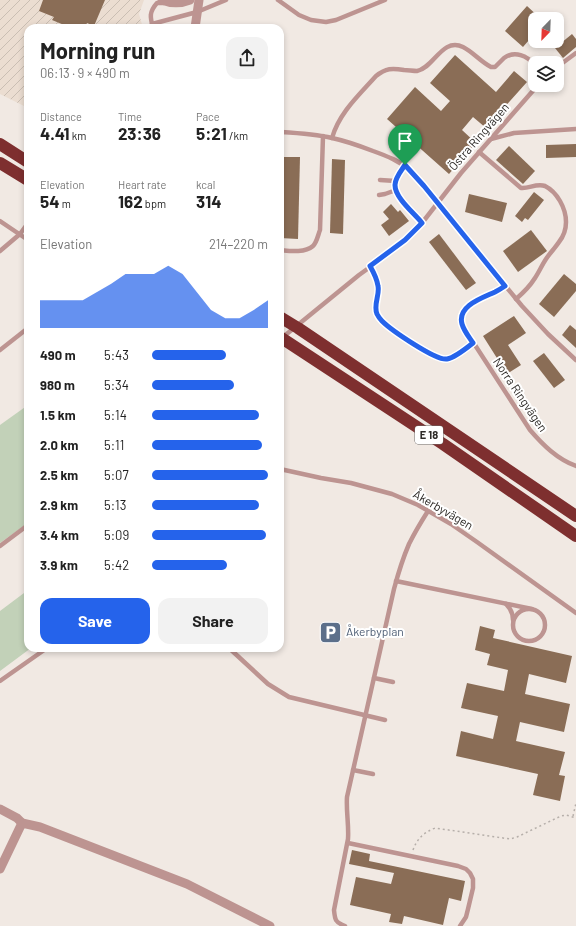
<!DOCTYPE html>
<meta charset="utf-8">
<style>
:root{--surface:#fff;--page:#f2f2f2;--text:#222;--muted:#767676;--accent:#2563eb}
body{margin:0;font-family:Barlow,sans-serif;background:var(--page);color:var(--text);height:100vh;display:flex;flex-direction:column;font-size:15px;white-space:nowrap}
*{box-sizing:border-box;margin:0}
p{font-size:13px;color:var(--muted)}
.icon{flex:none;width:22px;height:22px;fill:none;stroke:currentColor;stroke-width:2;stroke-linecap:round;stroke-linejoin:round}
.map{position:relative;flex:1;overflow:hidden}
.drawer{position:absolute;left:24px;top:24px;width:260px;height:628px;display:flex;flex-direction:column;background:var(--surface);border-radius:12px;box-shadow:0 2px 6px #0003}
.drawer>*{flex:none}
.needle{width:26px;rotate:203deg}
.controls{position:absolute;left:528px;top:12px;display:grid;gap:8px}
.controls a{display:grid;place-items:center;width:36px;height:36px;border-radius:8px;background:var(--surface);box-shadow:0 2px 6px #0003;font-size:20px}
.pin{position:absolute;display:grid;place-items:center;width:34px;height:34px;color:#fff;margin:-41px -17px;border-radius:50% 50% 50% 0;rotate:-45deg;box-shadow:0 0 4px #0007}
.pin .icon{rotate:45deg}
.round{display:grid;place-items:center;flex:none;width:42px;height:42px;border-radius:12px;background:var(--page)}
.head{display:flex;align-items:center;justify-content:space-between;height:68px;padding:0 16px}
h1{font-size:22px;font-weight:700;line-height:30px}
.stats{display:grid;grid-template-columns:repeat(3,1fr);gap:6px;height:68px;padding:4px 16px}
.stats div{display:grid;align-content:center}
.stats b{font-size:17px;font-weight:700}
.stats small{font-size:11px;font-weight:400}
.stats p{font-size:11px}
.chart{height:112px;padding:8px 16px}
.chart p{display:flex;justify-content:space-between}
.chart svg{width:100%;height:72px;margin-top:4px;fill:var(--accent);opacity:.7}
.primary-button{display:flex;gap:8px;margin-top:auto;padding:8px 16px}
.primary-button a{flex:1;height:46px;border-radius:12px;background:var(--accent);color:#fff;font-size:16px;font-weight:700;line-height:46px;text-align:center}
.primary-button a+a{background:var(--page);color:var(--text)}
ul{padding:0 16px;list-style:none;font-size:13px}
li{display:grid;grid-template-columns:64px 48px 1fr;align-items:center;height:30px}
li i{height:10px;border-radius:5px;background:var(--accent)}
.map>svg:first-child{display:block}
</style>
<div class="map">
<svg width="576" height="926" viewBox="0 0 576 926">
<defs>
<pattern id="industrial-furrows" width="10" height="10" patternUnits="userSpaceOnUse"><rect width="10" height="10" fill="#ebddd1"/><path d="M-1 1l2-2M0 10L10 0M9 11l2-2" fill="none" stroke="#cabeb3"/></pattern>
</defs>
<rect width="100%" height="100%" fill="#f1e9e3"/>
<path fill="url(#industrial-furrows)" d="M0,0H144L139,14L143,28H28V108L0,94Z"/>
<g fill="#c2d1b8">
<path d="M28,405V523L0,543V425Z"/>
<path d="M28,590V648H31L0,671V611Z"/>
</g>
<g fill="#8a6d56">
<path d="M43,0H105L94,26L87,23L84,28H80L70,24L69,27L52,20L54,17L39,11Z"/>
<path d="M527,6L541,19H535V33L523,47L505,31Z"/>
<path d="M572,34L576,39V47L563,58L555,48Z"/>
<path d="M455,55L496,92L514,71L527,82L486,128L473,117L462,130L476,143L449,174L387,119L415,87L441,111L450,101L430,83Z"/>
<path d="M576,144V157L546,158V145Z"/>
<path d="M509,146L535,171L523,184L496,160Z"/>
<path d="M280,157H300L298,239L280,238Z"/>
<path d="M332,159L345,160L343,234L330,233Z"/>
<path d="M534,192L544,200L528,220L525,218L522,222L515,216Z"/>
<path d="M469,194L507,203L502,222L465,212Z"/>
<path d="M391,204L398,212L400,210L409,221L389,236L381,225L389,219L383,212Z"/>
<path d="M531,230L547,251L518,272L503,251Z"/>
<path d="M439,234L476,283L466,290L429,242Z"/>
<path d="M564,274L576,284V291L554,317L539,304Z"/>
<path d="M514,316L526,333L508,345L521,365L507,374L483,336Z"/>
<path d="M570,325L576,330V348L562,335Z"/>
<path d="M544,353L565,380L554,388L533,361Z"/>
<path d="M480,626L495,630L493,638L572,656L566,683L529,674L525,694L570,704L564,732L520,722L516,741L565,752L559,775L565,776L560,801L533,795L538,774L456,756L461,731L493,739L498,716L461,708L467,683L504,691L508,670L487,665L490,654L475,650Z"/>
<path d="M352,850L370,854L369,861L465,881L461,901L449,898L443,925L404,916L402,924L389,922L391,914L350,905L356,877L391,884L394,873L349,864Z"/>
</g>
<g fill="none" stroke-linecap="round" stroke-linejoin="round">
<g stroke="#b6afaa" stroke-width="1.5" stroke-dasharray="2 3" stroke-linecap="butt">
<path d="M573,816L576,803"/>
<path d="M413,850C417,839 423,833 435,828L510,839L517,837L561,816L566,815L576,818"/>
</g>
<g stroke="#bd9491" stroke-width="4.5">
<path d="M278,0L299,15L311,20L326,22L336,20L385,0"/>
<path d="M152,24L197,12L226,0"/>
<path d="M153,28C150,17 149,12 157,3H164"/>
<path d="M557,67L576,53"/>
<path d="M280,132C297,133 315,134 332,138C346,141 360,146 373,151C387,156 400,161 411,171L522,306L548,334L576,360"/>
<path d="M332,138C339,113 359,95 376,76C386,68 392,68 404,70C408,70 413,71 417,71C434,68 442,37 463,47C473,52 481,62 491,67H495C498,64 501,61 504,58C515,50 527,56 535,65"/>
<path d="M491,139L514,133L576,129"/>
<path d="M479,152L521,188C529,189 536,183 545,186C557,192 566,208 566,222C566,229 563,237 559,242C555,248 550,253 546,259C542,265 539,272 535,278C530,286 523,293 516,299"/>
<path d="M405,165C401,171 395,178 395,185C395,198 414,213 422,223"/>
<path d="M380,180L396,181"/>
<path d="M379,195L385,194L396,190"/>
<path d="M0,221L28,240"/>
<path d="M280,250C290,251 305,253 313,246C317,242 318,235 320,230L323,136"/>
<path d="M0,251L20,234L28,223"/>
<path d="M371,266C374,273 377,279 378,286C380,295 373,305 377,314C378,316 380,319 382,321C391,330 436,361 447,359C454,358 468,347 473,343"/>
<path d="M505,285C493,295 465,300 462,316C461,321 462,324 464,328L530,430C543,445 557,459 576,466"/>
<path d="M283,337L359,275L384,257L405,240L422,223L461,173L538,85"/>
<path d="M0,350L28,328"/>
<path d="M280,469L321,478L351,483L392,494L418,505L451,524L477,542L576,613"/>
<path d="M0,546L28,525"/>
<path d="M396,581L532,609"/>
<path d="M506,604C511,609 513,613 513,620"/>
<circle cx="529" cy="625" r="16"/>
<path d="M384,632L402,636"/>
<path d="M229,648L268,684L289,697L385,720"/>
<path d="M374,678L393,682"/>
<path d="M0,681L47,648"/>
<path d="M353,770L373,774"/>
<path d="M348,843L458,866L466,869L470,873L473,879V888L468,909L466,917L460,926"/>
<path d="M345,926C335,922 335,920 334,910L348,839C349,825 346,811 347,797L394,589C398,574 403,558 409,544C415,532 421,522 428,511"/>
</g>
<g stroke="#bd9491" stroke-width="9">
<path d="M162,0C172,4 180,4 190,0"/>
<path d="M195,28L199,0"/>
<path d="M0,809L17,818L22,823"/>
<path d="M0,869L22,823L40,827L187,884L270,926"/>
</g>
<g stroke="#7e2f2f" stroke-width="12">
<path d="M0,144L28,162"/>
<path d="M0,163L28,180"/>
<path d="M280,317L298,328L576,516"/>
<path d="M280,337L443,444L576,536"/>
</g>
</g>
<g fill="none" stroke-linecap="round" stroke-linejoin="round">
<defs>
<path id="route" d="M405,165L424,186L505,286C502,288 499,290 495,292C482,298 457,306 462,324C464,331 469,337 473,343C468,347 454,358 447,359C436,361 391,330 382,321C380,319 378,316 377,314C373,305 380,295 378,286C377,279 374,273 370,266L405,240L422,223C414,213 395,198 395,185C395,178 401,171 405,165Z"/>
</defs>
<use href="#route" stroke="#fff" stroke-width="8"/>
<use href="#route" stroke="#2563eb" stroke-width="5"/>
</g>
<defs>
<symbol id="parking-square" viewBox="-11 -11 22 22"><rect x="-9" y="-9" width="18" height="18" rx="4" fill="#5c6f8a" stroke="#fff"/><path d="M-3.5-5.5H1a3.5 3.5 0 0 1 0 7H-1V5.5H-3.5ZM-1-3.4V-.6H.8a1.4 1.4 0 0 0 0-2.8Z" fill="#fff"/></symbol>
</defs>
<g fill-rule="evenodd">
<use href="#parking-square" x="318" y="620" width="25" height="25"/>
</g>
<g text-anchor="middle" stroke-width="4" stroke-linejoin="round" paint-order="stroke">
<rect fill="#fff" stroke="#6c6a68" stroke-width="1" x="415" y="426" width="28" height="18" rx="3"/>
<g font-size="11" font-weight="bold" fill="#2d2a27">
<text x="429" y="439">E 18</text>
</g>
<g font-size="12" fill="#2d2a27" stroke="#fff">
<text transform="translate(479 137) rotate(-49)" y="4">Östra Ringvägen</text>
<text transform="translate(520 395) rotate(56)" y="4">Norra Ringvägen</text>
<text transform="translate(443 510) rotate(30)" y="4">Åkerbyvägen</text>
</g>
<g font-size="12" fill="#4e5e75" stroke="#fff" text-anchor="start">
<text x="346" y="636">Åkerbyplan</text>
</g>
</g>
</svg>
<div class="controls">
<a><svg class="needle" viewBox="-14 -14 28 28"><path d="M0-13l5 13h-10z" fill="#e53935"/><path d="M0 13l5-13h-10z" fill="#767676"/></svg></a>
<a><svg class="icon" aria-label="layers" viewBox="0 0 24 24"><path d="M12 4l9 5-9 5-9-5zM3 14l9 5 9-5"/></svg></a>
</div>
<div class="pin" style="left:405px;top:165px;background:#1e9e55"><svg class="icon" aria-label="arrive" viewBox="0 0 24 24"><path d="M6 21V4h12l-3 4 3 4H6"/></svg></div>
<section class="drawer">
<div class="head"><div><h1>Morning run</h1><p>06:13 · 9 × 490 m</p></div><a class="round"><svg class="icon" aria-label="share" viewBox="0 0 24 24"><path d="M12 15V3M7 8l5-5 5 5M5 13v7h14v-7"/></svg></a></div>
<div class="stats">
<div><p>Distance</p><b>4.41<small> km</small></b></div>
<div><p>Time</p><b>23:36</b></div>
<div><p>Pace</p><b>5:21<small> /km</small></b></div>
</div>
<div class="stats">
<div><p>Elevation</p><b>54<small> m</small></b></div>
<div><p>Heart rate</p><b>162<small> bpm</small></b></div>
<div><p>kcal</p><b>314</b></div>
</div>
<div class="chart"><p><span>Elevation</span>214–220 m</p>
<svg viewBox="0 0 160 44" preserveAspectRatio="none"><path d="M0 44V27L10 27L20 27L30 27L40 22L50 17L60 11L70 11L80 11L90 6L100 11L110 22L120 33L130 38L140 38L150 33L160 27V44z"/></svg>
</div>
<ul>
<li><b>490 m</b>5:43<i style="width:64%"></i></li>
<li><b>980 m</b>5:34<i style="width:71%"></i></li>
<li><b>1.5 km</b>5:14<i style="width:92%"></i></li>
<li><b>2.0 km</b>5:11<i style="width:95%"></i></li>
<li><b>2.5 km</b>5:07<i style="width:100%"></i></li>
<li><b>2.9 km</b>5:13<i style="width:92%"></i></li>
<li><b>3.4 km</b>5:09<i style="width:98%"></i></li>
<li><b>3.9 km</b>5:42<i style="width:65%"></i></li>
</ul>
<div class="primary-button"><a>Save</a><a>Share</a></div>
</section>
</div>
